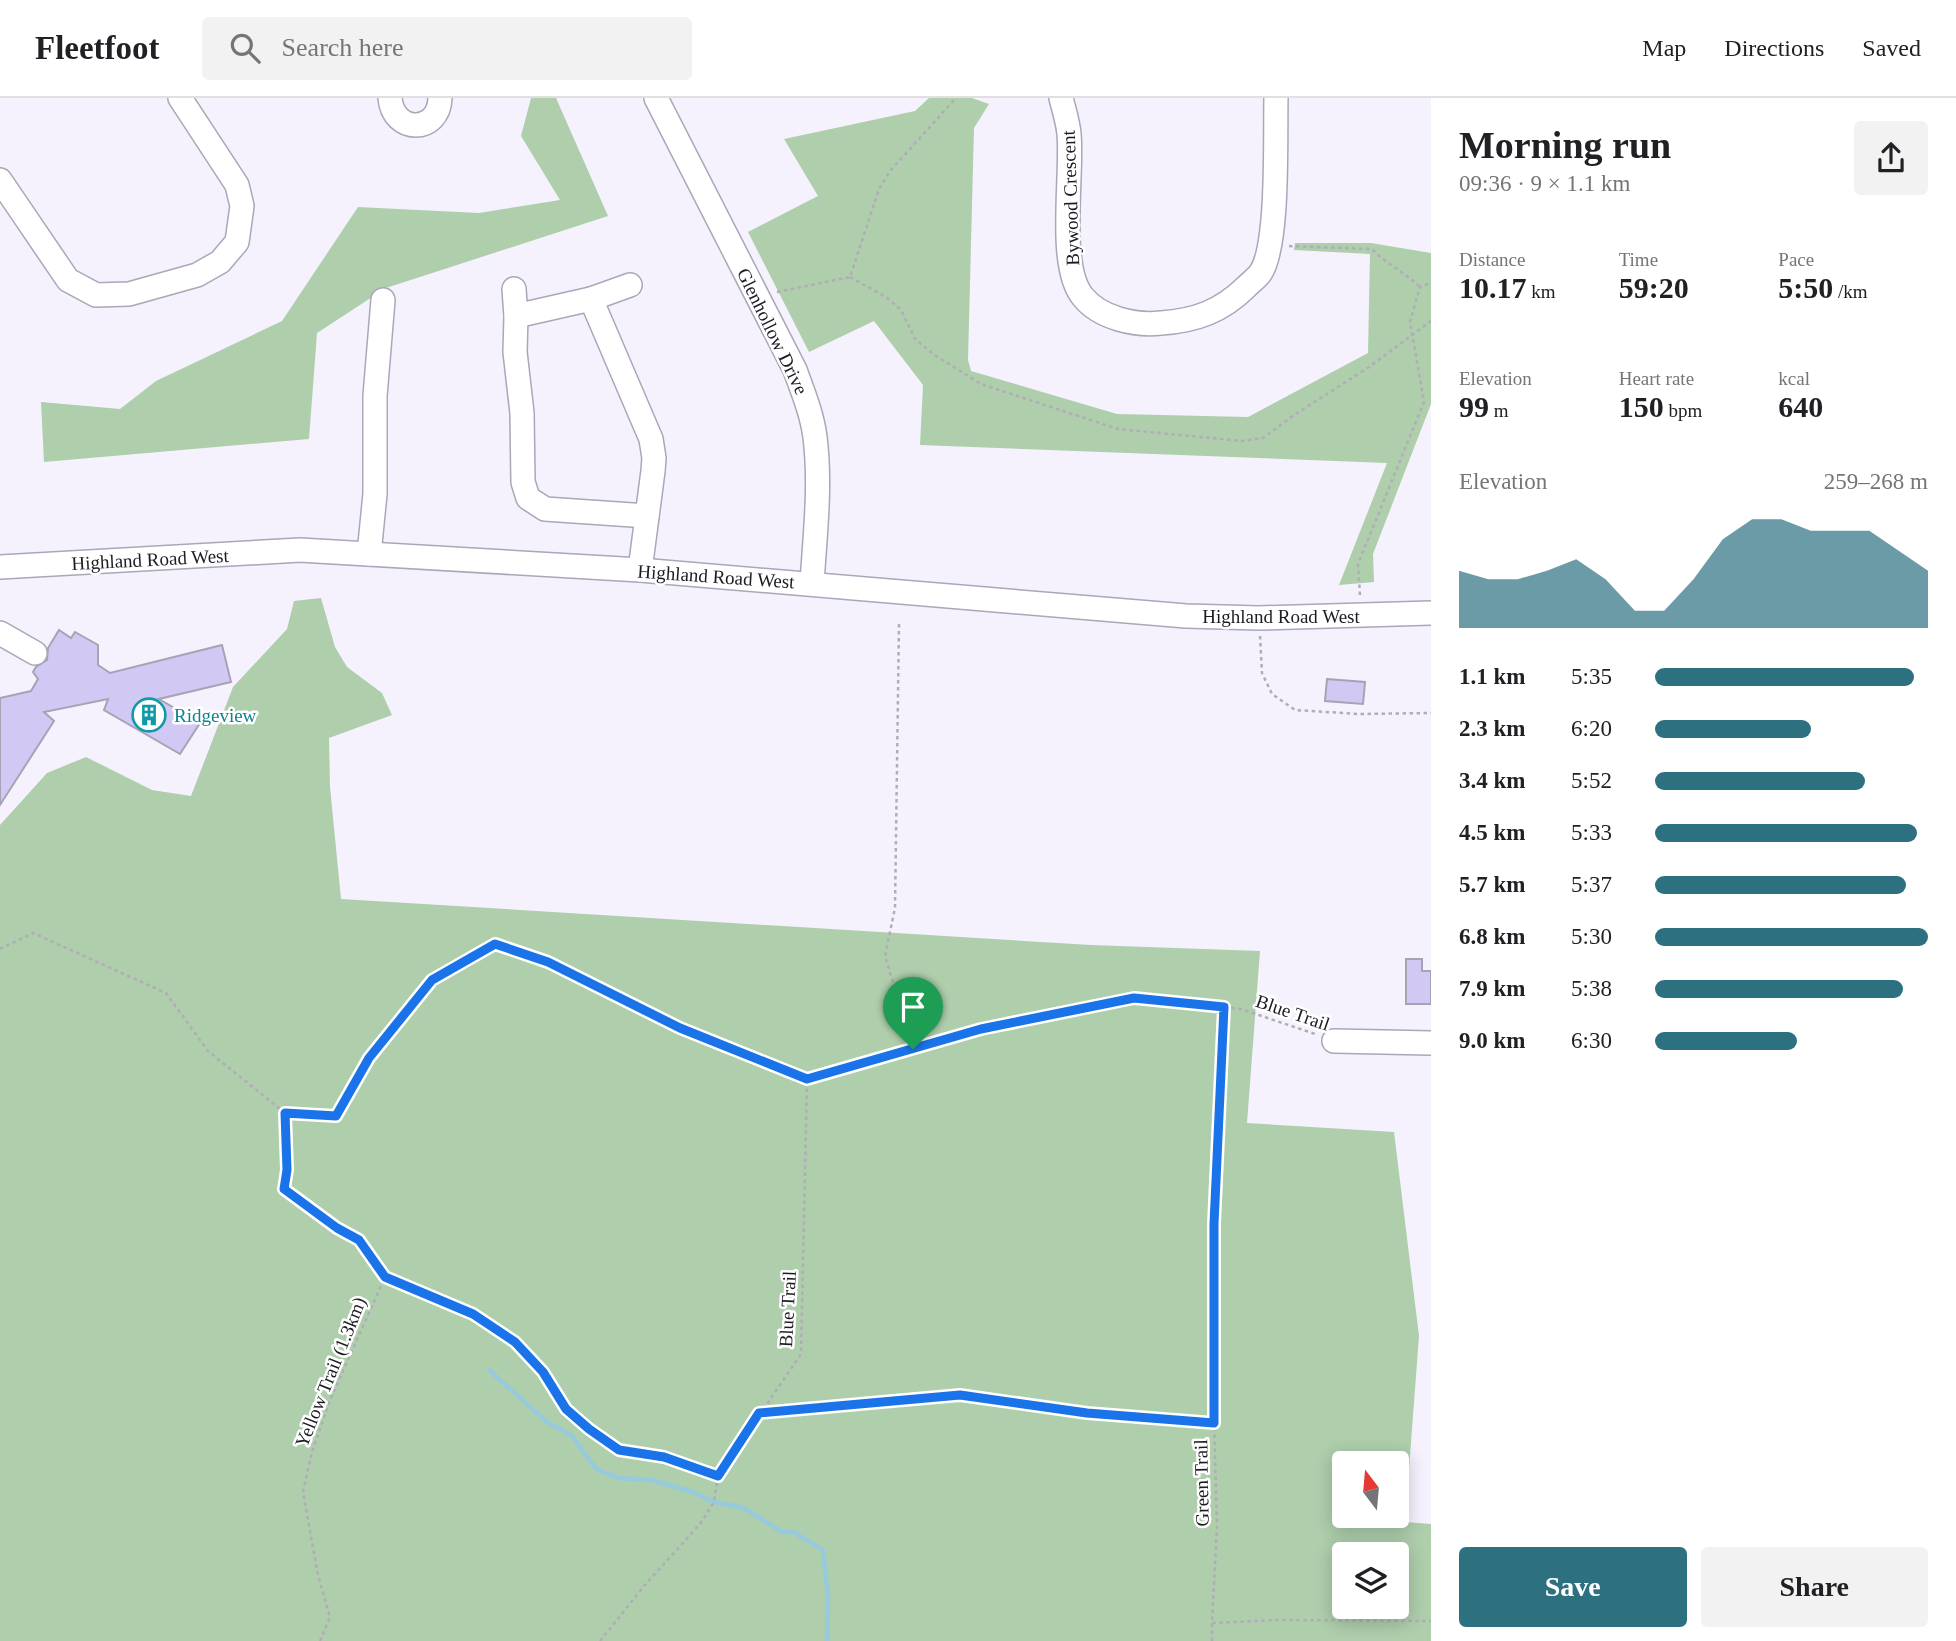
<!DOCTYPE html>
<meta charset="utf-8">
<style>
:root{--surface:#fff;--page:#f2f2f2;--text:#202124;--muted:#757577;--line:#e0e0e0;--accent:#2d7181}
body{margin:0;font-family:Georgia,serif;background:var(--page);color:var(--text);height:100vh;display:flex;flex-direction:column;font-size:26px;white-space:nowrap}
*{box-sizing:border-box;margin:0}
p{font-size:23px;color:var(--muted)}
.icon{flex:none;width:38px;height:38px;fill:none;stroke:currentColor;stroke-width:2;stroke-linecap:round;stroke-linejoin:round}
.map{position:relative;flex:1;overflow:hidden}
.panel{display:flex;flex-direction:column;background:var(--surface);width:525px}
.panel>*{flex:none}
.needle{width:46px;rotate:344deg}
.tools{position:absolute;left:1332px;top:1353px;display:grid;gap:14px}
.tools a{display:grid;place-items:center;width:77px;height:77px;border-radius:7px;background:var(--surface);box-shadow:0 4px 18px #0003;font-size:35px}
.pin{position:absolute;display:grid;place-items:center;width:60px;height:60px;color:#fff;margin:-72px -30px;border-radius:50% 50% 50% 0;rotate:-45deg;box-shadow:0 0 7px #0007}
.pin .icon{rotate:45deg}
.round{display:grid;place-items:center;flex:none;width:74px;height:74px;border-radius:7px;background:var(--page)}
.headline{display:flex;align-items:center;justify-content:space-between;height:119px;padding:0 28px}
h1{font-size:38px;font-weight:800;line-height:52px}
.metrics{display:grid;grid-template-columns:repeat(3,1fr);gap:10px;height:119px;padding:7px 28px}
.metrics div{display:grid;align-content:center}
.metrics b{font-size:30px;font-weight:800}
.metrics small{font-size:19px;font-weight:400}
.metrics p{font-size:19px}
.chart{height:196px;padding:14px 28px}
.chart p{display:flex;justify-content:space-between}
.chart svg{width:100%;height:126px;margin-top:7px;fill:var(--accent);opacity:.7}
.button{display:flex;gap:14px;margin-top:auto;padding:14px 28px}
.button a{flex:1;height:80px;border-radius:7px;background:var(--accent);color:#fff;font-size:28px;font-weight:800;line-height:80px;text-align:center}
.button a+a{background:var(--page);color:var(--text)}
ul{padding:0 28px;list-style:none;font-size:23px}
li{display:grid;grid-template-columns:112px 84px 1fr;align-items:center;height:52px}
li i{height:18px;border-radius:9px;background:var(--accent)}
header{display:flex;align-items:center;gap:42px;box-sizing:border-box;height:98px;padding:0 35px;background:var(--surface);border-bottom:2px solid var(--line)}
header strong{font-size:33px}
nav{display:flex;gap:38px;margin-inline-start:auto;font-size:24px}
.search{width:490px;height:63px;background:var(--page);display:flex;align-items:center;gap:18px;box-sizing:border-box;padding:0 24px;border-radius:7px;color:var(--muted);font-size:26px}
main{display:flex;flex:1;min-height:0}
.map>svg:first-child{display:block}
</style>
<header>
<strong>Fleetfoot</strong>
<div class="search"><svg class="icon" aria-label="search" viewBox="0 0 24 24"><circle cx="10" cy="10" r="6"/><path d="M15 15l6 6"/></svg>Search here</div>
<nav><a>Map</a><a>Directions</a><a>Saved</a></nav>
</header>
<main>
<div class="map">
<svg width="1431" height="1543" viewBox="0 0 1431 1543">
<rect width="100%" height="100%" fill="#f5f2fe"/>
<g fill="#aeceac" fill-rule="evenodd">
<path d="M531,0H556L608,118L386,190L317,235L309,341L44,364L41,304L120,311L156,283L282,223L358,109L479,115L560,102L521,38Z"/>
<path d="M929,0H972L989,6L974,30L968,262L971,273L1117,316L1248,319L1368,255L1370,156L1294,152L1295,145H1371L1431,155V306L1373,456L1374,484L1339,487L1387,365L920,347L923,287L874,223L809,254L748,134L818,98L784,41L915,13Z"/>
<path d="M321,500L335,549L347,569L382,595L392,617L329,640L330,689L341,801L1091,847L1260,853L1247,1025L1394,1034L1419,1238L1405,1424L1431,1426V1543H0V727L47,675L86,659L152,692L191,698L233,589L287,531L294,503ZM1344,1365H1396V1418H1344ZM1396,1456V1508H1344V1456Z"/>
</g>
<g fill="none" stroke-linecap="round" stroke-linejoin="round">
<path stroke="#98cade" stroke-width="4.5" d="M489,1272L547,1324L572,1338L596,1371L618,1380L651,1382L693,1394L714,1404L744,1410L782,1434H793L823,1452L828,1499L827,1543"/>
</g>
<g fill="#d1c8f3" stroke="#a6a3b5" stroke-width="2">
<path d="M59,532L71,540L75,534L98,547V567L110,575L222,547L231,584L159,601L200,625L180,656L104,612L108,601L44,614L54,623L0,707V600L31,593L38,581L33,574L36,569L47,562L48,550Z"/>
<path d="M1327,581L1365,584L1363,606L1325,603Z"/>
<path d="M1406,861H1422V873H1431V906H1406Z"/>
</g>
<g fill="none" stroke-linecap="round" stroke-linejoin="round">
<defs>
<g id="minor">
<path d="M390,0C393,36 439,36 440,0"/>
<path d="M656,0L795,272C803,294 812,316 815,339C821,387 815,437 812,485"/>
<path d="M1061,0C1064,12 1068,24 1069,36C1073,77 1057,168 1083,199C1100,220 1135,228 1161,225C1195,223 1222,213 1246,189C1251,184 1258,179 1261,174C1279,146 1275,38 1276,0"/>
<path d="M0,82L68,182L96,197L129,196L197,177L220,164L237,144L242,108L237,87L180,0"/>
<path d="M514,191L516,218L515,254L522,315L523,384L528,400L545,411L647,418"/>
<path d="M591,201L651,341L654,360L653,373L640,472"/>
<path d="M516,218L591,201L630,187"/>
<path d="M369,456L375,396V298L383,202"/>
<path d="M0,469L300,452L640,472L1186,518L1259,520L1431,515"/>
<path d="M0,535L35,555"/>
<path d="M1334,943L1431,945"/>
</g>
</defs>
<use href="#minor" stroke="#aba6b8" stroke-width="26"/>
<g stroke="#b0adb7" stroke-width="2.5" stroke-dasharray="3.5 3.5" stroke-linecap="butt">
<path d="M1289,148L1372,151C1386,166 1404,174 1419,188"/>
<path d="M850,179L886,199L901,212L915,241L933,256L981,286L1118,331L1242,343L1263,340L1294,317L1369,269L1431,223"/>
<path d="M777,194L850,179L879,91L890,73L956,0"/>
<path d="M1360,497L1358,466L1424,304L1410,224L1420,189L1431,185"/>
<path d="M899,526L895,810L885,858L913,951"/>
<path d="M1260,538L1262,575L1272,596L1295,612L1359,616L1431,615"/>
<path d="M0,851L33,835L166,895L208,953L285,1015L287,1072L284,1092L337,1130L359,1142L385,1179L473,1215L515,1244L543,1274L566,1311L588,1331L619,1352L665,1359L718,1378"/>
<path d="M285,1015L336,1018L369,960L431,882L495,846L548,864L680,930L806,981"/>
<path d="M759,1315L960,1297L1087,1315L1214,1325L1217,1429L1212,1525L1278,1522L1431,1523"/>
<path d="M1214,1325V1126L1224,909"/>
<path d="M320,1543L330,1519L318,1477L303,1394L312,1354L330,1302L385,1179"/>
<path d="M600,1543L644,1488L700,1426L714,1404L718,1378L801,1256L807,981L981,931L1134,900L1241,911L1318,937"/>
<path d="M1212,1543V1525"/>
</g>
<use href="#minor" stroke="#fff" stroke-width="23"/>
</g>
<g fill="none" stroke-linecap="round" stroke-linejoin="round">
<defs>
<path id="route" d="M495,846L548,864L680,930L807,981L981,931L1134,900L1224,909L1214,1126V1325L1087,1315L960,1297L759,1315L718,1378L664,1359L619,1352L589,1331L566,1311L543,1274L515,1244L473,1216L385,1179L359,1142L337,1130L284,1091L287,1072L285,1015L336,1018L369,960L432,882Z"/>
</defs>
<use href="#route" stroke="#fff" stroke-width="14"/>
<use href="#route" stroke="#1a73e8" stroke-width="9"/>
</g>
<defs>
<symbol id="building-ring" viewBox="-11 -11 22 22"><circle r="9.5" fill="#fff" stroke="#0f9aa8" stroke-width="1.5"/><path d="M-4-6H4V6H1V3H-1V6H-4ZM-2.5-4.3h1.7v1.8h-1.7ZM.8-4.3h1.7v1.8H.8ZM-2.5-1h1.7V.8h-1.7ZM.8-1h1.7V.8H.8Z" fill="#0f9aa8"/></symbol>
</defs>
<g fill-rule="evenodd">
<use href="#building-ring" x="130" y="598" width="38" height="38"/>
</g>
<g text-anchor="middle" stroke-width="5" stroke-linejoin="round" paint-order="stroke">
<g font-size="19" fill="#1d1b22" stroke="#fff">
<text transform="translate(1070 100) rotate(-92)" y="7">Bywood Crescent</text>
<text transform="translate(773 233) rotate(64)" y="7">Glenhollow Drive</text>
<text transform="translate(150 461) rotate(-3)" y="7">Highland Road West</text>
<text transform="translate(716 478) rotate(4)" y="7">Highland Road West</text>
<text x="1281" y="525">Highland Road West</text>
<text transform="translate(1293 914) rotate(19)" y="7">Blue Trail</text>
<text transform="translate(787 1211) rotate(-87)" y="7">Blue Trail</text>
<text transform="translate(330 1274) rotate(-68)" y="7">Yellow Trail (1.3km)</text>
<text transform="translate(1201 1385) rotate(-91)" y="7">Green Trail</text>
</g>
<g font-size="19" fill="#0d838f" stroke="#fff" text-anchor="start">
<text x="174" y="624">Ridgeview</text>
</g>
</g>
</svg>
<div class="tools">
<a><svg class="needle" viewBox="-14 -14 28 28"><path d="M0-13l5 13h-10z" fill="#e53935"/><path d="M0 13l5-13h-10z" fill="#757577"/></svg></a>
<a><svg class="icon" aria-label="layers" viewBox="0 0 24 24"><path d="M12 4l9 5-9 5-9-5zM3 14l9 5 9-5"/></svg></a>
</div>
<div class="pin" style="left:913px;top:951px;background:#1e9e55"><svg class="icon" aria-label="arrive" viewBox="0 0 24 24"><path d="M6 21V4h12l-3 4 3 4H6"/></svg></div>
</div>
<section class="panel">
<div class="headline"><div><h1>Morning run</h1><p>09:36 · 9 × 1.1 km</p></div><a class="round"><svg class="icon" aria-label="share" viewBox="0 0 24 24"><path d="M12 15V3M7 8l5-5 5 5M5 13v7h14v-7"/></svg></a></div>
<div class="metrics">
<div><p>Distance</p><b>10.17<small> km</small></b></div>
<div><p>Time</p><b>59:20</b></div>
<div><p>Pace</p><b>5:50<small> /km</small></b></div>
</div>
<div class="metrics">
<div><p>Elevation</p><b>99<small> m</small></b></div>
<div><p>Heart rate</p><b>150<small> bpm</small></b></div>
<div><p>kcal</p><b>640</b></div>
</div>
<div class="chart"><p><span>Elevation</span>259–268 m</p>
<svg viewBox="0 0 160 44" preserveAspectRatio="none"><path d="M0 44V24L10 27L20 27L30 24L40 20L50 27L60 38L70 38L80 27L90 13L100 6L110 6L120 10L130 10L140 10L150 17L160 24V44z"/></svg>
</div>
<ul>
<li><b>1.1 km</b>5:35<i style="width:95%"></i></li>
<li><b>2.3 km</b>6:20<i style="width:57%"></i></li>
<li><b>3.4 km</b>5:52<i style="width:77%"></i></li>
<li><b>4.5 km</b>5:33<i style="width:96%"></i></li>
<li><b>5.7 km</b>5:37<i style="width:92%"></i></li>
<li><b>6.8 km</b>5:30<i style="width:100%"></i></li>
<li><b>7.9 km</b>5:38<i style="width:91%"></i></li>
<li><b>9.0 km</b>6:30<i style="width:52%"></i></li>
</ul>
<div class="button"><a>Save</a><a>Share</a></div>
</section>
</main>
